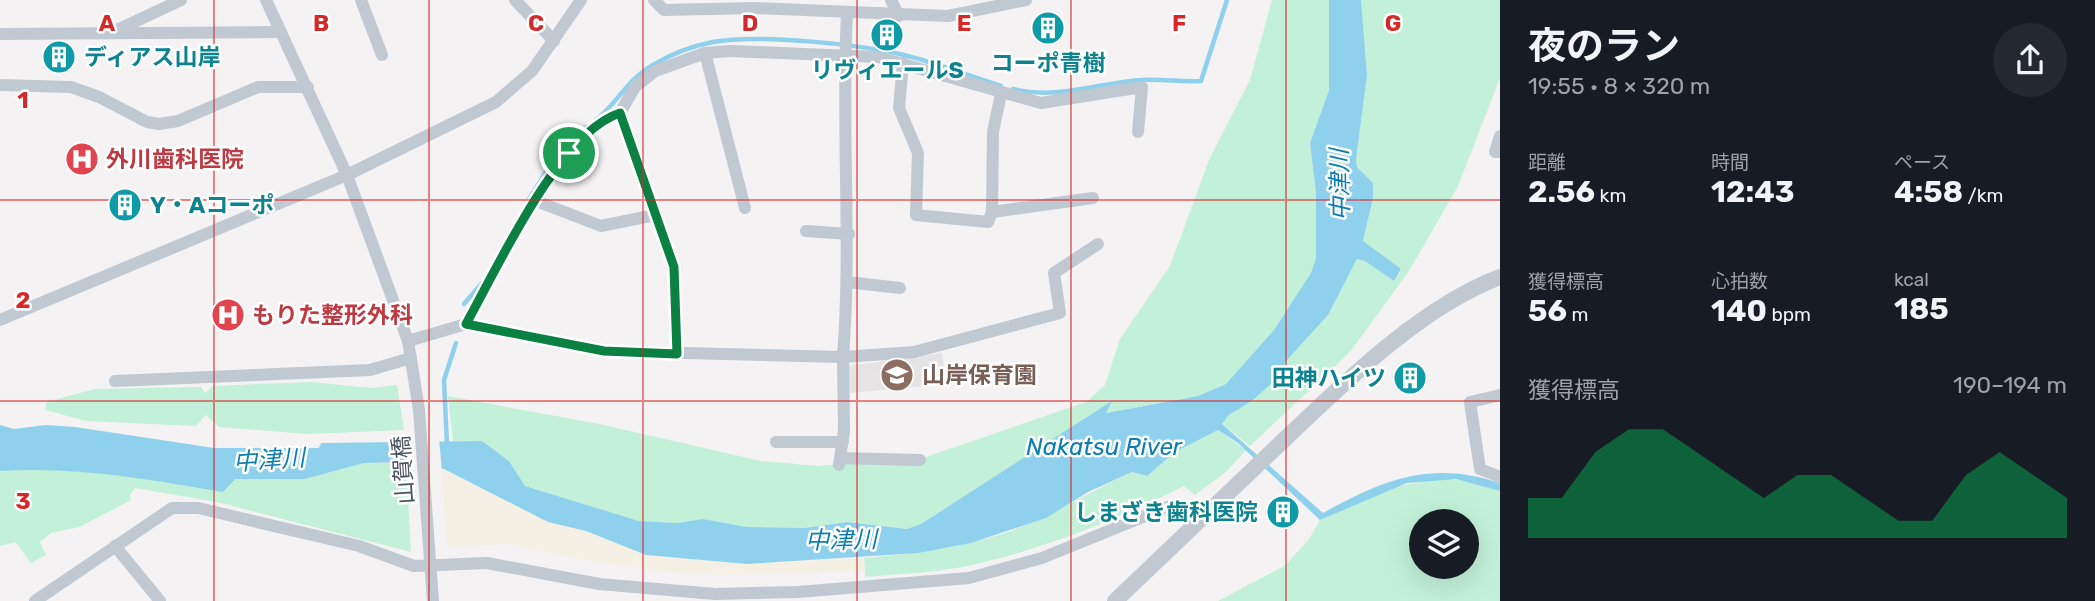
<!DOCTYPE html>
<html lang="ja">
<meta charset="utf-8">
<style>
:root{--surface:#171b24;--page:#242831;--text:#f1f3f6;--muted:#9ea1a6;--accent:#0b8043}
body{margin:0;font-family:Rubik,"Noto Sans JP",sans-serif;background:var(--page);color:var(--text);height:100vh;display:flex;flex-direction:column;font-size:26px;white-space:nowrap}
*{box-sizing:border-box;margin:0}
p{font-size:23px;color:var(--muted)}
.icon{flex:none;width:38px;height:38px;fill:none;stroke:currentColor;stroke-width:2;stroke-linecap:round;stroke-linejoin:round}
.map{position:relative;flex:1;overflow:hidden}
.side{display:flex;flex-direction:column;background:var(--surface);width:595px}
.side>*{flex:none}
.tools{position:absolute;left:1409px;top:509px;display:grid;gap:14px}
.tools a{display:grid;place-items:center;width:70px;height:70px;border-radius:50%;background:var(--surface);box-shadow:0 7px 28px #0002;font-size:35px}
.pin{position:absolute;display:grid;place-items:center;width:60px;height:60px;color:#fff;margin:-30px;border:4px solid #fff;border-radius:50%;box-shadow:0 2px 7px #0007}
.round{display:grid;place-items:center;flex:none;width:74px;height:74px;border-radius:37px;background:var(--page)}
.head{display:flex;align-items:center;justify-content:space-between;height:119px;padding:0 28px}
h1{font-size:38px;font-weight:700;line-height:52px}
.stats{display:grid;grid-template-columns:repeat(3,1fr);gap:10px;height:119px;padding:7px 28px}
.stats div{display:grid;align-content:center}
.stats b{font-size:30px;font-weight:700}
.stats small{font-size:19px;font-weight:400}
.stats p{font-size:19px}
.chart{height:196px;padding:14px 28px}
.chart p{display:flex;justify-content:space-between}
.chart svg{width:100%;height:126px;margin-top:7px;fill:var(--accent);opacity:.7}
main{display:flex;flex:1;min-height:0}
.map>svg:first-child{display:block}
</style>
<main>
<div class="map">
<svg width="1500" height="601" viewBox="0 0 1500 601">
<rect width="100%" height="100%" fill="#f4f2f2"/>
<path fill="#e5e3e4" d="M942,353L947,384L850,393L848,366Z"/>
<g fill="#c2f0d8" fill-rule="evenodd">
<path d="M1272,0H1329V90L1310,143L1316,193V259L1311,273L1274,330L1226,384L1198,396L1105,413L1110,403L921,524L907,529L847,522L805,528L747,527L703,519L678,523L639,521L525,486L509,461L482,441H453L448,396L599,424L761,461L817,466L926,457L1086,402L1105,385L1120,339L1170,266L1209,160L1250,80Z"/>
<path d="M1361,0H1500V78L1458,186L1409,271L1350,352L1250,446L1222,424L1224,420L1273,381L1287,360L1328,315L1357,259L1365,261L1394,281L1401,270L1363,241L1373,198V183L1357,167L1356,160L1367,75Z"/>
<path d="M312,382L371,388L397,385L404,430L308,434L219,427L206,415L196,426L86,421L46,410V402L95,389L201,387L205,393L213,386Z"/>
<path d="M1218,430L1246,450L1226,472L1195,495L1184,486C1113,521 1040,551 962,567C930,573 897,574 865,577L864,558C917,553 971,547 1021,527C1059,512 1095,489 1132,472L1147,476L1175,452Z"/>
<path d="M364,463H406L411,552L217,502L135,488L130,494L131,500L79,527L51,533L40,542L46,555L31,563L16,542L0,546V471L48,468L133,476L305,479Z"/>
<path d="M1441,478L1468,481L1500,491V601H1218L1286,565L1309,539L1320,520L1390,488ZM1421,522H1466V567H1421Z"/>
</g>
<path fill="#f4f1e4" d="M441,468L548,522L585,531L652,557L747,564L864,558L865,571L720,575L668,572L579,559L509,544L447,546Z"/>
<path fill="#8fd1ed" d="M1329,0H1361L1367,75L1356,160L1357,167L1373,183V198L1363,241L1401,269L1394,281L1365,261L1357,259L1328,315L1287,360L1274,381L1253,400L1229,415L1222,424L1323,513C1384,479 1431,460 1500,483V491L1456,479L1407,483L1320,520L1238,443L1218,430L1175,452L1147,476L1132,472L1088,492L1046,518L971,543L918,553L747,564L646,555L586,531L548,522L444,469L414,462L364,463L305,479H235L223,492C148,479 76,466 0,471V425L14,429L46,425L75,427L214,448H319L321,443L482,441L509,461L525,486L639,521L678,523L703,519L747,527L805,528L847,522L907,529L921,524L1112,401L1106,413L1198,396L1226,384L1274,330L1311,273L1316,259V193L1310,143L1329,90Z"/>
<path fill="#f4f2f2" d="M404,438H439L442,472L407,467Z"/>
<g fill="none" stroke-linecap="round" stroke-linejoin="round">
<g stroke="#8fd1ed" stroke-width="4.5">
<path d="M1013,89C1058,100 1097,83 1142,80C1162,79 1181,82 1201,81L1227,0"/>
<path d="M596,120C618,102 628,79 653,65C671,54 692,46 713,42C759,34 858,44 904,55C937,63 969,76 1001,86"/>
<path d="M529,199L553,161L586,127"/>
<path d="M464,304L482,283"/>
<path d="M447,445L444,380L456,343"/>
</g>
<g stroke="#c0c8d1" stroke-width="12">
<path d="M266,0L347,175L408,341L419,410L433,601"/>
<path d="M361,0L382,55"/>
<path d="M515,0L554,41"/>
<path d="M654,0L664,10L754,8L948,16L1026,0"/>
<path d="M891,0L899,16"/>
<path d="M117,30L181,0"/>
<path d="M0,34L281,32"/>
<path d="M705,53L745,208"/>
<path d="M903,63L899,108L918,153L916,215L988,222L992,212L1093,198"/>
<path d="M0,85L71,87L99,97L147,122L159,124L178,121L258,87H308"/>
<path d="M620,113L674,267L677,354"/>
<path d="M1500,136L1495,152H1500"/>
<path d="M536,201L601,226L655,215"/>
<path d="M992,212L993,132L1001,94"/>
<path d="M806,231L849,234"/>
<path d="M847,282L900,288"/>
<path d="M0,320L347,175L496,102L532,71L581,0"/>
<path d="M466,324C497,270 560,131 620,113L635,87L655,71L705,53L730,51L878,57L1041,103L1142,87L1138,132"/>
<path d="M408,341L466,324L604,351L843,357C852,242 841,128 847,13"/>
<path d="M115,381L370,370L411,358"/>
<path d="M1500,395L1470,402L1480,469L1500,477"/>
<path d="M776,442H843"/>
<path d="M840,458L920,460"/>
<path d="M839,465L844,431L843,357L914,352L1060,313L1054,273L1098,244"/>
<path d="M115,546L160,601"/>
<path d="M35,601L172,508H198L359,546L414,566L487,563L599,584L715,594L798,592L969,578L1042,558L1170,506L1189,513L1198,521"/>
</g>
<path stroke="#c0c8d1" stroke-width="16" d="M1115,601C1173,546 1230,491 1288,436C1347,380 1423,306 1500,277"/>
</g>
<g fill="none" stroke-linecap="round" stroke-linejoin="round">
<defs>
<path id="route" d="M620,113L674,267L677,354L604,351L466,324C497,269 559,132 620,113Z"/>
</defs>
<use href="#route" stroke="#fff" stroke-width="14"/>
<use href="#route" stroke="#0b8043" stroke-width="9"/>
</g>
<path fill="none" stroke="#d62828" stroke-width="2" stroke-opacity="0.55" d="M214,0V601M429,0V601M643,0V601M857,0V601M1071,0V601M1286,0V601M0,200H1500M0,401H1500"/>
<defs>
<symbol id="building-disc" viewBox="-11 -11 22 22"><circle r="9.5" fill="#0f9aa8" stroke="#fff"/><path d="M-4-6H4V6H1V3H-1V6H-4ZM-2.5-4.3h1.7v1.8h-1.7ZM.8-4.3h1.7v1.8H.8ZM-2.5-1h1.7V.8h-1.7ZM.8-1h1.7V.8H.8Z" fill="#fff"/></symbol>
<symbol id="hospital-disc" viewBox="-11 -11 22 22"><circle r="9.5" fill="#e0444e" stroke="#fff"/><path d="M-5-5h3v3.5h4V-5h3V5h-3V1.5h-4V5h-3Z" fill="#fff"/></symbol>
<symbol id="school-disc" viewBox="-11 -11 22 22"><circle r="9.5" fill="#8d6e63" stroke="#fff"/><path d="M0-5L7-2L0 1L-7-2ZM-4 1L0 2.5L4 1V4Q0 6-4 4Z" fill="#fff"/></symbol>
</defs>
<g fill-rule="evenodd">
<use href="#building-disc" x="1029" y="9" width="38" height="38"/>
<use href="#building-disc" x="868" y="16" width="38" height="38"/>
<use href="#building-disc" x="40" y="38" width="38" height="38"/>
<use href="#hospital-disc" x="63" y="140" width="38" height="38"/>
<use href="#building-disc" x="106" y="186" width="38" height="38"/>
<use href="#hospital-disc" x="209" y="296" width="38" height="38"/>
<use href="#school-disc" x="878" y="356" width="38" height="38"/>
<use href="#building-disc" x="1391" y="359" width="38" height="38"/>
<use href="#building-disc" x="1264" y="493" width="38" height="38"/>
</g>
<g text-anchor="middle" stroke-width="5" stroke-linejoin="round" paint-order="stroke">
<g font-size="23" font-weight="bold" fill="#0d838f" stroke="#fff" text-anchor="start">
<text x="84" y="65">ディアス山岸</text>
<text x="1048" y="71" text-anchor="middle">コーポ青樹</text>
<text x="887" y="78" text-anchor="middle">リヴィエールS</text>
<text x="150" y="213">Y・Aコーポ</text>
<text x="1386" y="386" text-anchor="end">田神ハイツ</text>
<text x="1258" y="520" text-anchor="end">しまざき歯科医院</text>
</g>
<g font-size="23" font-weight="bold" fill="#be3a42" stroke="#fff" text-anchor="start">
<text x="106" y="167">外川歯科医院</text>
<text x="252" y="323">もりた整形外科</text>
</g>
<g font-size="23" font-weight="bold" fill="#785e54" stroke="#fff" text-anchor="start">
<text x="922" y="383">山岸保育園</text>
</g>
<g font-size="23" fill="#4a5360" stroke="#fff">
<text transform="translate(403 470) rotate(-94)" y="8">山賀橋</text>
</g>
<g font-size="24" font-style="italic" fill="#0c7eb0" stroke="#fff">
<text transform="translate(1340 185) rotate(-91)" y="8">中津川</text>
<text x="1104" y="455">Nakatsu River</text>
<text transform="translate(269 460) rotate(-4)" y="8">中津川</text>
<text transform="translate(841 540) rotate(-1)" y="8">中津川</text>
</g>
</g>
<g font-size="23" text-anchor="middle" font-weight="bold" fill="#d62828" stroke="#fff" stroke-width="5" stroke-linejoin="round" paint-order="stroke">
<text x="107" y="31">A</text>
<text x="321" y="31">B</text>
<text x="536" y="31">C</text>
<text x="750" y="31">D</text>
<text x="964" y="31">E</text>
<text x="1179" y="31">F</text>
<text x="1393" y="31">G</text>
<text x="23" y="108">1</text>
<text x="23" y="308">2</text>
<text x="23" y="509">3</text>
</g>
</svg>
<div class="tools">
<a><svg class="icon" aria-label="layers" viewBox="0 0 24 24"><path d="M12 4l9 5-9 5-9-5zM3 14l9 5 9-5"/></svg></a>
</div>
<div class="pin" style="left:569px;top:153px;background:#1e9e55"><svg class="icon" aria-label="arrive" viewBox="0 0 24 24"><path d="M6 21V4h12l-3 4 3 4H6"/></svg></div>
</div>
<section class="side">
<div class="head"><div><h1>夜のラン</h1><p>19:55 · 8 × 320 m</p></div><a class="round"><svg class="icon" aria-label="share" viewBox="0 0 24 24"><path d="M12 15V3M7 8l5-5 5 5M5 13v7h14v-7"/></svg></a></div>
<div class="stats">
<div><p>距離</p><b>2.56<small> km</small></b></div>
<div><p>時間</p><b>12:43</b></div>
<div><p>ペース</p><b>4:58<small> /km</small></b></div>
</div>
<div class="stats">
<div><p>獲得標高</p><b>56<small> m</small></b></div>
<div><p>心拍数</p><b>140<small> bpm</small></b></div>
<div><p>kcal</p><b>185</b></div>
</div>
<div class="chart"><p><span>獲得標高</span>190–194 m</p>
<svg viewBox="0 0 160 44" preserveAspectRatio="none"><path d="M0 44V30L10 30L20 14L30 6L40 6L50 14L60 22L70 30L80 22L90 22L100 30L110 38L120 38L130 22L140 14L150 22L160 30V44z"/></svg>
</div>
</section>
</main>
